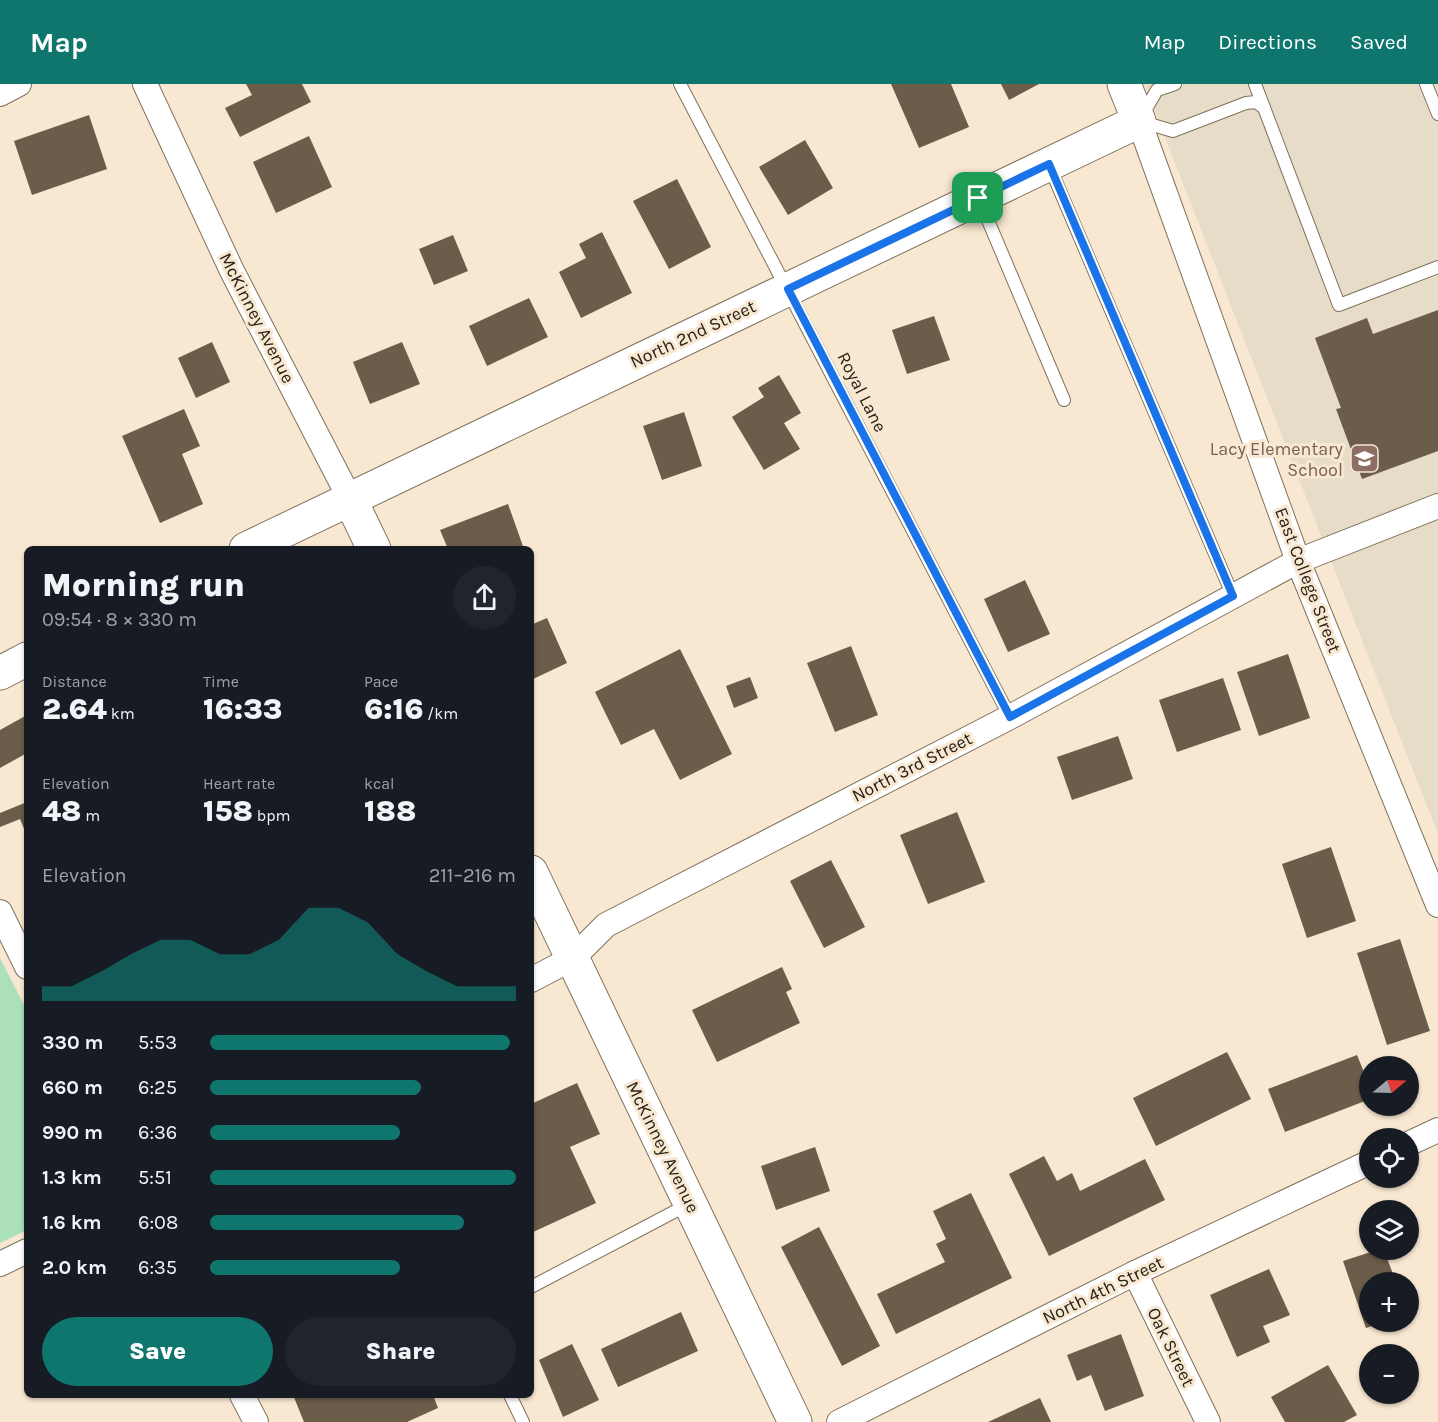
<!DOCTYPE html>
<meta charset="utf-8">
<style>
:root{--surface:#171b24;--page:#20242c;--text:#f1f3f6;--muted:#9ea1a6;--accent:#0f766e}
body{margin:0;font-family:Karla,sans-serif;background:var(--page);color:var(--text);height:100vh;display:flex;flex-direction:column;font-size:22px;white-space:nowrap}
*{box-sizing:border-box;margin:0}
p{font-size:20px;color:var(--muted)}
.icon{flex:none;width:33px;height:33px;fill:none;stroke:currentColor;stroke-width:2;stroke-linecap:round;stroke-linejoin:round}
.map{position:relative;flex:1;overflow:hidden}
.details{position:absolute;left:24px;top:462px;width:510px;height:852px;display:flex;flex-direction:column;background:var(--surface);border-radius:9px;box-shadow:0 2px 4px #0004}
.details>*{flex:none}
.needle{width:39px;rotate:71deg}
.controls{position:absolute;left:1359px;top:972px;display:grid;gap:12px}
.controls a{display:grid;place-items:center;width:60px;height:60px;border-radius:50%;background:var(--surface);box-shadow:0 2px 4px #0004;font-size:30px}
.pin{position:absolute;display:grid;place-items:center;width:51px;height:51px;color:#fff;margin:-26px;border-radius:12px;box-shadow:0 3px 9px #0006}
.round{display:grid;place-items:center;flex:none;width:63px;height:63px;border-radius:32px;background:var(--page)}
.summary{display:flex;align-items:center;justify-content:space-between;height:102px;padding:0 18px}
h1{font-size:33px;font-weight:800;line-height:45px}
.stats{display:grid;grid-template-columns:repeat(3,1fr);gap:9px;height:102px;padding:6px 18px}
.stats div{display:grid;align-content:center}
.stats b{font-size:30px;font-weight:800}
.stats small{font-size:16px;font-weight:400}
.stats p{font-size:16px}
.chart{height:168px;padding:12px 18px}
.chart p{display:flex;justify-content:space-between}
.chart svg{width:100%;height:108px;margin-top:6px;fill:var(--accent);opacity:.7}
.primary-button{display:flex;gap:12px;margin-top:auto;padding:12px 18px}
.primary-button a{flex:1;height:69px;border-radius:36px;background:var(--accent);color:#fff;font-size:24px;font-weight:800;line-height:69px;text-align:center}
.primary-button a+a{background:var(--page);color:var(--text)}
ul{padding:0 18px;list-style:none;font-size:20px}
li{display:grid;grid-template-columns:96px 72px 1fr;align-items:center;height:45px}
li i{height:15px;border-radius:8px;background:var(--accent)}
header{display:flex;align-items:center;gap:36px;box-sizing:border-box;height:84px;padding:0 30px;background:var(--accent);color:#fff}
header strong{font-size:28px}
nav{display:flex;gap:33px;margin-inline-start:auto;font-size:21px}
.map>svg:first-child{display:block}
</style>
<header>
<strong>Map</strong>
<nav><a>Map</a><a>Directions</a><a>Saved</a></nav>
</header>
<div class="map">
<svg width="1438" height="1338" viewBox="0 0 1438 1338">
<rect width="100%" height="100%" fill="#f9e8d1"/>
<path fill="#e6dcc7" d="M1144,0H1438V750Z"/>
<path fill="#abe0b9" d="M0,874L27,927V1146L0,1159Z"/>
<g fill="#6b5d49">
<path d="M246,0H302L311,18L240,53L225,24L252,11Z"/>
<path d="M891,0H951L969,43L919,64Z"/>
<path d="M1001,0H1039L1009,16Z"/>
<path d="M89,31L107,85L32,111L14,57Z"/>
<path d="M309,52L332,103L276,129L253,78Z"/>
<path d="M805,56L833,104L788,131L759,83Z"/>
<path d="M677,95L711,163L669,185L633,117Z"/>
<path d="M602,148L632,209L581,234L559,188L586,174L579,160Z"/>
<path d="M453,151L468,187L434,201L419,165Z"/>
<path d="M529,214L548,253L487,282L469,242Z"/>
<path d="M1438,226V367L1362,395L1336,325L1341,324L1315,254L1367,234L1373,250Z"/>
<path d="M934,232L950,276L907,290L892,246Z"/>
<path d="M212,258L230,298L196,314L178,274Z"/>
<path d="M402,258L420,300L370,320L353,278Z"/>
<path d="M779,291L801,329L784,339L800,365L764,386L732,333L764,313L758,304Z"/>
<path d="M184,325L200,362L182,370L203,420L160,439L122,352Z"/>
<path d="M684,328L702,382L662,396L643,342Z"/>
<path d="M508,420L524,465H448L440,446Z"/>
<path d="M1025,496L1050,550L1008,568L984,515Z"/>
<path d="M547,534L567,579L531,596V535L533,540Z"/>
<path d="M851,562L878,631L835,648L807,579Z"/>
<path d="M680,565L732,670L680,696L654,645L621,661L595,608Z"/>
<path d="M1288,570L1310,634L1259,652L1237,588Z"/>
<path d="M750,593L758,614L734,624L726,602Z"/>
<path d="M1223,594L1241,646L1177,668L1159,616Z"/>
<path d="M27,631V669L0,684V646Z"/>
<path d="M1118,652L1133,695L1072,716L1057,673Z"/>
<path d="M27,718V752L20,735L0,743V729Z"/>
<path d="M957,728L985,798L928,820L900,751Z"/>
<path d="M1331,763L1356,837L1307,854L1282,780Z"/>
<path d="M831,776L865,843L824,864L790,797Z"/>
<path d="M1400,855L1430,947L1387,961L1357,869Z"/>
<path d="M782,883L792,905L786,908L800,939L717,978L692,926Z"/>
<path d="M1227,968L1251,1015L1156,1062L1133,1014Z"/>
<path d="M1357,971L1370,1003V1015L1285,1048L1268,1005Z"/>
<path d="M577,999L600,1050L570,1063L596,1119L531,1149V1020Z"/>
<path d="M815,1063L830,1107L776,1126L761,1082Z"/>
<path d="M1044,1072L1057,1097L1072,1089L1080,1107L1145,1075L1165,1116L1049,1172L1009,1090Z"/>
<path d="M971,1109L1012,1194L896,1250L877,1210L945,1178L936,1160L946,1155L933,1127Z"/>
<path d="M819,1143L880,1262L842,1282L781,1163Z"/>
<path d="M1377,1166H1384L1396,1198H1370V1238H1384L1366,1244L1343,1177Z"/>
<path d="M1269,1185L1290,1231L1263,1242L1270,1258L1237,1273L1210,1211Z"/>
<path d="M681,1228L698,1267L618,1303L601,1265Z"/>
<path d="M1121,1250L1144,1312L1105,1327L1091,1291L1077,1297L1067,1271Z"/>
<path d="M572,1260L599,1316L563,1333L539,1276Z"/>
<path d="M1328,1281L1357,1331L1344,1338H1285L1271,1313Z"/>
<path d="M293,1311H433L438,1324L407,1338H304Z"/>
<path d="M1040,1314L1051,1338H988Z"/>
</g>
<g fill="none" stroke-linecap="round" stroke-linejoin="round">
<defs>
<g id="lane">
<path d="M680,0L1010,633"/>
<path d="M1175,0L1157,6L1139,37L1173,47L1246,19L1256,18L1264,24"/>
<path d="M1255,0L1339,221L1438,183"/>
<path d="M1426,0L1438,30"/>
<path d="M1049,81L1233,512"/>
<path d="M979,115L1064,316"/>
<path d="M531,1203L689,1120"/>
<path d="M510,1311L523,1338"/>
</g>
<g id="street">
<path d="M145,0L232,187L349,413"/>
<path d="M0,10L19,0"/>
<path d="M1139,37L1298,477L1438,821"/>
<path d="M0,828L27,883"/>
<path d="M531,896L573,874L606,841L1010,633L1298,477L1438,422"/>
<path d="M1408,1060L1438,1046"/>
<path d="M0,1180L27,1167"/>
<path d="M1135,1189L1208,1338"/>
<path d="M242,1311L256,1338"/>
<path d="M839,1338L1135,1189L1370,1078"/>
</g>
<g id="secondary">
<path d="M349,413L374,465"/>
<path d="M246,465L1139,37L1124,0"/>
<path d="M0,589L27,575"/>
<path d="M531,788L795,1338"/>
</g>
</defs>
<use href="#lane" stroke="#80715c" stroke-width="14"/>
<use href="#street" stroke="#80715c" stroke-width="26"/>
<use href="#secondary" stroke="#80715c" stroke-width="35"/>
<use href="#lane" stroke="#fff" stroke-width="12"/>
<use href="#street" stroke="#fff" stroke-width="24"/>
<use href="#secondary" stroke="#fff" stroke-width="33"/>
</g>
<g fill="none" stroke-linecap="round" stroke-linejoin="round">
<defs>
<path id="route" d="M1049,80L1233,512L1010,633L788,205Z"/>
</defs>
<use href="#route" stroke="#fff" stroke-width="12"/>
<use href="#route" stroke="#1a73e8" stroke-width="8"/>
</g>
<defs>
<symbol id="school-square" viewBox="-11 -11 22 22"><rect x="-9" y="-9" width="18" height="18" rx="4" fill="#8d6e63" stroke="#f9e8d1"/><path d="M0-5L7-2L0 1L-7-2ZM-4 1L0 2.5L4 1V4Q0 6-4 4Z" fill="#fff"/></symbol>
</defs>
<g fill-rule="evenodd">
<use href="#school-square" x="1348" y="358" width="33" height="33"/>
</g>
<g text-anchor="middle" stroke-width="6" stroke-linejoin="round" paint-order="stroke">
<g font-size="18" fill="#272119" stroke="#f9e8d1">
<text transform="translate(257 234) rotate(63)" y="6">McKinney Avenue</text>
<text transform="translate(693 250) rotate(-25)" y="6">North 2nd Street</text>
<text transform="translate(862 308) rotate(63)" y="6">Royal Lane</text>
<text transform="translate(1308 496) rotate(69)" y="6">East College Street</text>
<text transform="translate(912 683) rotate(-27)" y="6">North 3rd Street</text>
<text transform="translate(663 1063) rotate(64)" y="6">McKinney Avenue</text>
<text transform="translate(1103 1206) rotate(-26)" y="6">North 4th Street</text>
<text transform="translate(1171 1263) rotate(64)" y="6">Oak Street</text>
</g>
<g font-size="18" fill="#785e54" stroke="#f9e8d1" text-anchor="end">
<text x="1343" y="371">Lacy Elementary<tspan x="1343" dy="21">School</tspan></text>
</g>
</g>
</svg>
<div class="controls">
<a><svg class="needle" viewBox="-14 -14 28 28"><path d="M0-13l5 13h-10z" fill="#e53935"/><path d="M0 13l5-13h-10z" fill="#9ea1a6"/></svg></a>
<a><svg class="icon" aria-label="locate" viewBox="0 0 24 24"><circle cx="12" cy="12" r="6"/><path d="M12 2v4M12 18v4M2 12h4M18 12h4"/></svg></a>
<a><svg class="icon" aria-label="layers" viewBox="0 0 24 24"><path d="M12 4l9 5-9 5-9-5zM3 14l9 5 9-5"/></svg></a>
<a>+</a>
<a>−</a>
</div>
<div class="pin" style="left:978px;top:114px;background:#1e9e55"><svg class="icon" aria-label="arrive" viewBox="0 0 24 24"><path d="M6 21V4h12l-3 4 3 4H6"/></svg></div>
<section class="details">
<div class="summary"><div><h1>Morning run</h1><p>09:54 · 8 × 330 m</p></div><a class="round"><svg class="icon" aria-label="share" viewBox="0 0 24 24"><path d="M12 15V3M7 8l5-5 5 5M5 13v7h14v-7"/></svg></a></div>
<div class="stats">
<div><p>Distance</p><b>2.64<small> km</small></b></div>
<div><p>Time</p><b>16:33</b></div>
<div><p>Pace</p><b>6:16<small> /km</small></b></div>
</div>
<div class="stats">
<div><p>Elevation</p><b>48<small> m</small></b></div>
<div><p>Heart rate</p><b>158<small> bpm</small></b></div>
<div><p>kcal</p><b>188</b></div>
</div>
<div class="chart"><p><span>Elevation</span>211–216 m</p>
<svg viewBox="0 0 160 44" preserveAspectRatio="none"><path d="M0 44V38L10 38L20 32L30 25L40 19L50 19L60 25L70 25L80 19L90 6L100 6L110 12L120 25L130 32L140 38L150 38L160 38V44z"/></svg>
</div>
<ul>
<li><b>330 m</b>5:53<i style="width:98%"></i></li>
<li><b>660 m</b>6:25<i style="width:69%"></i></li>
<li><b>990 m</b>6:36<i style="width:62%"></i></li>
<li><b>1.3 km</b>5:51<i style="width:100%"></i></li>
<li><b>1.6 km</b>6:08<i style="width:83%"></i></li>
<li><b>2.0 km</b>6:35<i style="width:62%"></i></li>
</ul>
<div class="primary-button"><a>Save</a><a>Share</a></div>
</section>
</div>
